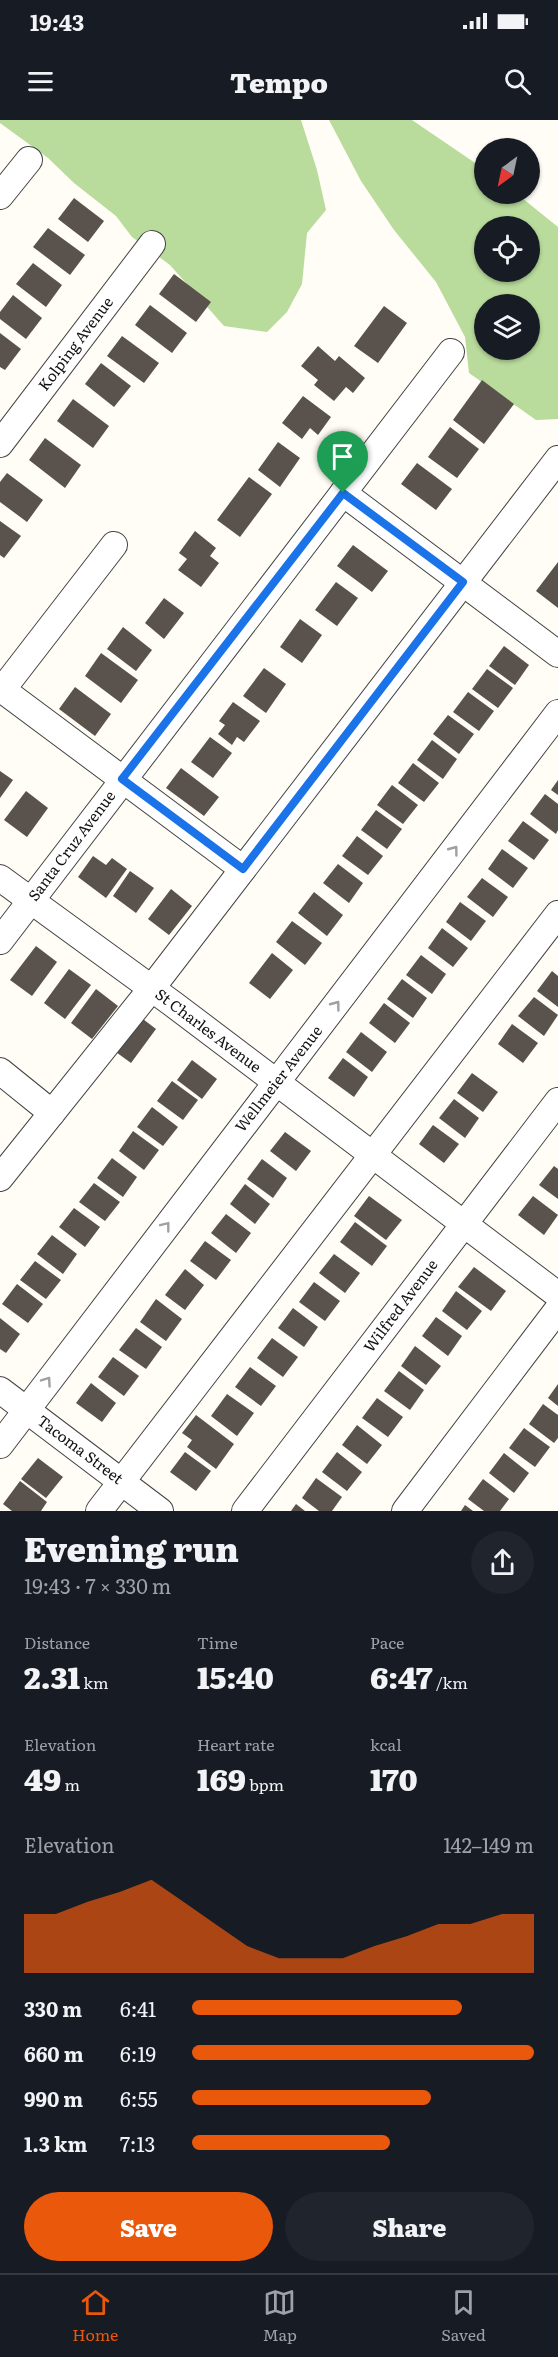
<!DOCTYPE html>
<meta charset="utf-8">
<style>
:root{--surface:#171b24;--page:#20242c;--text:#f1f3f6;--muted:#9ea1a6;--line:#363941;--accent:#ea580c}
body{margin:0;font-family:Literata,serif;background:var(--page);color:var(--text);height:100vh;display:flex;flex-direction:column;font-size:22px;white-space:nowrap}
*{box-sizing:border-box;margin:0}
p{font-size:20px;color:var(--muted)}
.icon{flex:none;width:33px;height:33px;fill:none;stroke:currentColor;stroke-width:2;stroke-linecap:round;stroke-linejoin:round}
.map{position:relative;height:1391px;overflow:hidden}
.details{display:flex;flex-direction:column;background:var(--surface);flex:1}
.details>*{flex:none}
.needle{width:39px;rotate:213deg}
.fabs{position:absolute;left:474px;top:18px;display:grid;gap:12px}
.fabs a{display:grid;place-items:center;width:66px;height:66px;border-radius:50%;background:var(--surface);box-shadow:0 2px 4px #0004;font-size:30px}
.pin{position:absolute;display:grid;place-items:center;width:51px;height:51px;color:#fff;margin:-62px -26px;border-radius:50% 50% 50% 0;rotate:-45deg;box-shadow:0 0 6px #0007}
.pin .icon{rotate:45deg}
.round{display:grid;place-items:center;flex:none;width:63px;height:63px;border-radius:32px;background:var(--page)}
.overview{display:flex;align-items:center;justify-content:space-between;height:102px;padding:0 24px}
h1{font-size:33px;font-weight:800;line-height:45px}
.figures{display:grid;grid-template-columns:repeat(3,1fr);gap:9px;height:102px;padding:6px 24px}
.figures div{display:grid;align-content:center}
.figures b{font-size:30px;font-weight:800}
.figures small{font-size:16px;font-weight:400}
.figures p{font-size:16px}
.chart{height:168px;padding:12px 24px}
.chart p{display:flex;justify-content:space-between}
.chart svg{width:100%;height:108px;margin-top:6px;fill:var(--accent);opacity:.7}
.action{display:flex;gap:12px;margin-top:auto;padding:12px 24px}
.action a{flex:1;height:69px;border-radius:36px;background:var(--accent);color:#fff;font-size:24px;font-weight:800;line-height:69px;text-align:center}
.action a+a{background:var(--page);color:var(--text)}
ul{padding:0 24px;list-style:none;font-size:20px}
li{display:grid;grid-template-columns:96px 72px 1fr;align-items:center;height:45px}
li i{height:15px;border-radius:8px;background:var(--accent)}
.status{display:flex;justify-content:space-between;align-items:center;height:42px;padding:0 30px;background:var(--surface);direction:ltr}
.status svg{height:16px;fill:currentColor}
header{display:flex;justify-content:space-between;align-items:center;height:78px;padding:0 24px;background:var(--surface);font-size:27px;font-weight:800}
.tab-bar{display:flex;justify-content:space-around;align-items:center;height:84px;border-top:2px solid var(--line);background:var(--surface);font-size:16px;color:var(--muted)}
.tab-bar a{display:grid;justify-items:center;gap:3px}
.tab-bar .current{color:var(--accent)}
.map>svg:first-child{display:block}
</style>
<div class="status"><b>19:43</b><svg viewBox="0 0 49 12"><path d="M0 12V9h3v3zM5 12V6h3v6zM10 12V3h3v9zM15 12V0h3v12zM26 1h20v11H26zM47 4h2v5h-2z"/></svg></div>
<header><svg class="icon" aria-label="menu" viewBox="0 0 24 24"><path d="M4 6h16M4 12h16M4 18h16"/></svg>Tempo<svg class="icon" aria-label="search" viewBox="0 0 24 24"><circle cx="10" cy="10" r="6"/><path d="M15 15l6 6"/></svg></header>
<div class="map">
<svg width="558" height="1391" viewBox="0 0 558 1391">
<rect width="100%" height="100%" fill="#fffdf5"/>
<g fill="#b9dc9c" fill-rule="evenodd">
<path d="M0,0H301L317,50L326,90L307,113L302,164L287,192L267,212L224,206L170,145L132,117L116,96L74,63L48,38L0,3Z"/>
<path d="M329,0H412L484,49V74H517L558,107V299L536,300L469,253L465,217L436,162L394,110L361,61ZM484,106H530V152H484ZM484,184H530V230H484Z"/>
</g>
<g fill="#5a524d">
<path d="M74,78L104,101L88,122L58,99Z"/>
<path d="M48,108L85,135L70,155L33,127Z"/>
<path d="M33,143L62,165L46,187L16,164Z"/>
<path d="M174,154L211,182L196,202L159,174Z"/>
<path d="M13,175L42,198L26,219L0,199V192Z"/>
<path d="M150,185L187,213L172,233L135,205Z"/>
<path d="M384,186L407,203L378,243L354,226Z"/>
<path d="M0,213L21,229L5,250L0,247Z"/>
<path d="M122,216L159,243L144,263L107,236Z"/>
<path d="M318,226L335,241L339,236L365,258L353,273L346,267L334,281L314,265L318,260L301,246Z"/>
<path d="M101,243L131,266L114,287L85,264Z"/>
<path d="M482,260L514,284L484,324L453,300Z"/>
<path d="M303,276L331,297L318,315L310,308L302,319L282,303Z"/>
<path d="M73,279L109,306L93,328L57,301Z"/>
<path d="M450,307L479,329L457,358L428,337Z"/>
<path d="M45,318L81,345L65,368L29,340Z"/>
<path d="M278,322L300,338L280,367L258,350Z"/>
<path d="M417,343L452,369L436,390L401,364Z"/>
<path d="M7,353L43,380L27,402L0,382V362Z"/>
<path d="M249,357L272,374L240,417L217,400Z"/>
<path d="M0,401L21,416L4,438L0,435Z"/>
<path d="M195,411L216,428L210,436L219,443L201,467L178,450L187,439L179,433Z"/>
<path d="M353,425L388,451L372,472L337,446Z"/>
<path d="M558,442V488L536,471Z"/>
<path d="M336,462L358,478L337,506L315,490Z"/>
<path d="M164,478L184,493L164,519L145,503Z"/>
<path d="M300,499L322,515L302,543L280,527Z"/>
<path d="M123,507L152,530L136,551L107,529Z"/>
<path d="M504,526L529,545L515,565L489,546Z"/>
<path d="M101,533L138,560L121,583L85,556Z"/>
<path d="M264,548L286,564L266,593L243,576Z"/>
<path d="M487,549L513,568L498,588L472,569Z"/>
<path d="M75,567L111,594L95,616L59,589Z"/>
<path d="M468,572L494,591L479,611L453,592Z"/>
<path d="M233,582L260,601L244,622L237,617L232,625L218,614L225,605L219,601Z"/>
<path d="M448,595L474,614L459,634L433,614Z"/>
<path d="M210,617L232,633L213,658L191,642Z"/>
<path d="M432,620L457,639L443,659L417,640Z"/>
<path d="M413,643L439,663L424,682L398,663Z"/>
<path d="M181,648L219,677L204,696L166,668Z"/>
<path d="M0,651L13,660L0,678Z"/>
<path d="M558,660V675L551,670Z"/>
<path d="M392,665L418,685L403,704L377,685Z"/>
<path d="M26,671L48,688L27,717L4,700Z"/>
<path d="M545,674L558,684V710L556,714L530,694Z"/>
<path d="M376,690L402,709L387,729L361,710Z"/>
<path d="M523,701L549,720L534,740L508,721Z"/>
<path d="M357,716L383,736L368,755L342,736Z"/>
<path d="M502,729L528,748L513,768L488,749Z"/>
<path d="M93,736L106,745L112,738L127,749L106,778L78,757Z"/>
<path d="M338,744L363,763L349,783L323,763Z"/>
<path d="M130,751L154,768L136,793L113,776Z"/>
<path d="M482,758L508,777L493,797L467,777Z"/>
<path d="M171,769L192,786L169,815L148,799Z"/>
<path d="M314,772L343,795L327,816L298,793Z"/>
<path d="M460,782L486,801L471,821L446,802Z"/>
<path d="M292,801L322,823L305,845L276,822Z"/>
<path d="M442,808L468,828L453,847L428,828Z"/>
<path d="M36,826L57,842L32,876L10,860Z"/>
<path d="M272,833L293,850L270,879L249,863Z"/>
<path d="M421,835L446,854L432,874L406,855Z"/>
<path d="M69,849L91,865L65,899L44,883Z"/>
<path d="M552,851L558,856V887L537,871Z"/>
<path d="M402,859L427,878L413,898L387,879Z"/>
<path d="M96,869L118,886L92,919L71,903Z"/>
<path d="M534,877L558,895L544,916L518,896Z"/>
<path d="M384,883L410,903L395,923L369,903Z"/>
<path d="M135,893L156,909L131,943L109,927Z"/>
<path d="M512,904L538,923L523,943L498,924Z"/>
<path d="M361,912L387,932L372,952L346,932Z"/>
<path d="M343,938L368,957L354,977L328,958Z"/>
<path d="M192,940L217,959L202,979L177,960Z"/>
<path d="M472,953L498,972L483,992L457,973Z"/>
<path d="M172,961L198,980L183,1000L157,981Z"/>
<path d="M454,979L479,998L465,1018L439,998Z"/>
<path d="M152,987L178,1007L163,1026L137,1007Z"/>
<path d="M433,1005L459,1024L444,1043L419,1024Z"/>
<path d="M133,1011L159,1030L144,1050L119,1031Z"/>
<path d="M285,1012L311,1031L296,1051L270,1031Z"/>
<path d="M112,1038L137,1057L123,1077L97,1058Z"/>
<path d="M262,1039L287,1058L273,1078L247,1059Z"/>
<path d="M554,1046L558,1049V1079L539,1065Z"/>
<path d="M94,1063L120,1082L105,1101L79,1082Z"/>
<path d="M245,1064L270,1084L255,1104L230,1084Z"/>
<path d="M369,1076L402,1100L386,1120L354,1096Z"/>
<path d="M533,1076L558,1095L544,1115L518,1095Z"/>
<path d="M74,1088L100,1107L85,1127L59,1107Z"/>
<path d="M226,1094L251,1113L236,1133L211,1113Z"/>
<path d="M355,1102L387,1126L372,1146L340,1122Z"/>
<path d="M52,1115L77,1134L63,1154L37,1134Z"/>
<path d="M205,1121L231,1140L216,1160L190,1141Z"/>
<path d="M334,1134L360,1153L345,1173L319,1153Z"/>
<path d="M35,1141L61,1160L46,1179L20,1160Z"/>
<path d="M474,1147L506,1171L491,1191L458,1167Z"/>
<path d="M185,1149L204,1165L185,1190L165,1175Z"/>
<path d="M314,1162L340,1181L325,1201L299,1182Z"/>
<path d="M17,1164L43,1184L28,1203L2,1184Z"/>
<path d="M456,1171L482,1191L467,1210L442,1191Z"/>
<path d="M156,1179L182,1199L166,1221L140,1202Z"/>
<path d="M293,1188L318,1207L304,1227L278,1208Z"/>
<path d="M436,1197L462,1216L448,1236L422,1216Z"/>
<path d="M0,1198L20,1214L6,1233L0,1229Z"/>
<path d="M136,1208L162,1227L146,1249L119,1230Z"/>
<path d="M272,1218L298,1237L283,1257L257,1238Z"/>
<path d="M415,1226L441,1246L426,1265L401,1246Z"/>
<path d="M113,1237L139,1256L124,1276L98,1257Z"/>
<path d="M250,1247L276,1266L261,1286L235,1267Z"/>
<path d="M399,1251L424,1270L410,1290L384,1271Z"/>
<path d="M91,1263L116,1283L102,1302L76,1283Z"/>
<path d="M558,1264V1286L548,1278Z"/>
<path d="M227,1274L254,1293L237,1316L211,1296Z"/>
<path d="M377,1278L403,1297L388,1317L362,1298Z"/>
<path d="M543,1284L558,1295V1318L554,1323L529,1304Z"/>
<path d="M196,1295L234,1324L216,1349L187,1327L192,1320L182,1313Z"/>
<path d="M357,1305L382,1325L367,1344L342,1325Z"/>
<path d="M524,1308L550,1327L535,1347L509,1328Z"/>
<path d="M185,1332L211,1351L196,1371L170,1352Z"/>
<path d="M337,1332L362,1352L347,1371L322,1352Z"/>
<path d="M504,1333L529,1353L514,1373L489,1353Z"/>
<path d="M38,1338L63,1357L46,1378L21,1359Z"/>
<path d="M316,1358L342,1377L332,1391H319L302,1378Z"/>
<path d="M483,1359L509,1379L500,1391H484L468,1379Z"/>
<path d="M20,1361L47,1382L41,1391H12L3,1384Z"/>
<path d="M296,1384L305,1391H291Z"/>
<path d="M465,1385L473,1391H461Z"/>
</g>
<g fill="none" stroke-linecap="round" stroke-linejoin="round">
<defs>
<g id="minor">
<path d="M0,76L29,40"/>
<path d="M0,324L152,124"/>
<path d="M343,373L558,534"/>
<path d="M0,568L243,749"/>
<path d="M2,570L114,425"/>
<path d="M0,758L173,884L558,1175"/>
<path d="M0,821L451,232"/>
<path d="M0,951L52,993"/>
<path d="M0,1058L151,869L558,339"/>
<path d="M0,1270L160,1391"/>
<path d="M0,1325L558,593"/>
<path d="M99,1391L558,794"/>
<path d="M245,1391L558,981"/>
<path d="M405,1391L558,1189"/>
</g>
</defs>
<use href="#minor" stroke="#444" stroke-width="28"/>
<use href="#minor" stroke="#fff" stroke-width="26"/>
</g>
<defs><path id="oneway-chevron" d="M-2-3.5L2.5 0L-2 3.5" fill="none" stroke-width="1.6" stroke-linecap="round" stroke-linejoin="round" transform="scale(1.5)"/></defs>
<g stroke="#a0a0a0">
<use href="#oneway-chevron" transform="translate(454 730) rotate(-53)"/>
<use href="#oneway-chevron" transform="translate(336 885) rotate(-53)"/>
<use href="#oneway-chevron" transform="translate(166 1106) rotate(-52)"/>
<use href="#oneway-chevron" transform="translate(47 1261) rotate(-55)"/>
</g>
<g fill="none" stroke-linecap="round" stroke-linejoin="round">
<defs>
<path id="route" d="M343,373L463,462L243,749L122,659Z"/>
</defs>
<use href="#route" stroke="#fff" stroke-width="12"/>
<use href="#route" stroke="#1a73e8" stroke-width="8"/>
</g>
<g text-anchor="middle" stroke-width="6" stroke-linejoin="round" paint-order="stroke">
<g font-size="15" fill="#111" stroke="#fff">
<text transform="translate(76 224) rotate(-53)" y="5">Kolping Avenue</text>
<text transform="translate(72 726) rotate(-53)" y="5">Santa Cruz Avenue</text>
<text transform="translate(208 911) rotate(37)" y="5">St Charles Avenue</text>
<text transform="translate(279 959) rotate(-52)" y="5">Wellmeier Avenue</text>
<text transform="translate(401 1186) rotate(-53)" y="5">Wilfred Avenue</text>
<text transform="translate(80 1330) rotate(37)" y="5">Tacoma Street</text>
</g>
</g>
</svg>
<div class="fabs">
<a><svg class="needle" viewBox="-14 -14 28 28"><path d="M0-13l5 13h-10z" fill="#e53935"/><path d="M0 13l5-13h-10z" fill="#9ea1a6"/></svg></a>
<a><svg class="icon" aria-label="locate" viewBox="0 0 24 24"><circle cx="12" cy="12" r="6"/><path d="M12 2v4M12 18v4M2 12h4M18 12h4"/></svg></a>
<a><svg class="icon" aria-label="layers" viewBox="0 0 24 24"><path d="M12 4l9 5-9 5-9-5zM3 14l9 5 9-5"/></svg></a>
</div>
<div class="pin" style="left:343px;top:373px;background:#1e9e55"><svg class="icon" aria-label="arrive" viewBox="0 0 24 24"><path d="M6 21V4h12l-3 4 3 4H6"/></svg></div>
</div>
<section class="details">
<div class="overview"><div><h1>Evening run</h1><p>19:43 · 7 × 330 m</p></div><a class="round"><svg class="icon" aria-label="share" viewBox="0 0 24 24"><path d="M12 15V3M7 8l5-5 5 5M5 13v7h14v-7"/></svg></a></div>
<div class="figures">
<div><p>Distance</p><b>2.31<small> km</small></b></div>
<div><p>Time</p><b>15:40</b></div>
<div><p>Pace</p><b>6:47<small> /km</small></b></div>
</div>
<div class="figures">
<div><p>Elevation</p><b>49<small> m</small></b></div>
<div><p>Heart rate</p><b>169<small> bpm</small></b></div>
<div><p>kcal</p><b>170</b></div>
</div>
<div class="chart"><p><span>Elevation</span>142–149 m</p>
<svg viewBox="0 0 160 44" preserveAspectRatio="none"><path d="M0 44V20L10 20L20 15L30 11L40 6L50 15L60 24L70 33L80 38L90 38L100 38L110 33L120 29L130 24L140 24L150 20L160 20V44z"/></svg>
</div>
<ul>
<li><b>330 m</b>6:41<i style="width:79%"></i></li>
<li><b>660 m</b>6:19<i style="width:100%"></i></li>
<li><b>990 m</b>6:55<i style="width:70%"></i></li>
<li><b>1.3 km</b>7:13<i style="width:58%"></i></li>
</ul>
<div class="action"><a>Save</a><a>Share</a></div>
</section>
<nav class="tab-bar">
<a class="current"><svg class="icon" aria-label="home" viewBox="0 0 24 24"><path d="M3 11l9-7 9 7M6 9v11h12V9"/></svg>Home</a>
<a><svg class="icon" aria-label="map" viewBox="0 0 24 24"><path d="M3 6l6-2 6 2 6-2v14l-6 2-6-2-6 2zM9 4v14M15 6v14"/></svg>Map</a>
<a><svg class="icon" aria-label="saved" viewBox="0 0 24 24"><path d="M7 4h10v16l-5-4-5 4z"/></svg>Saved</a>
</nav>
